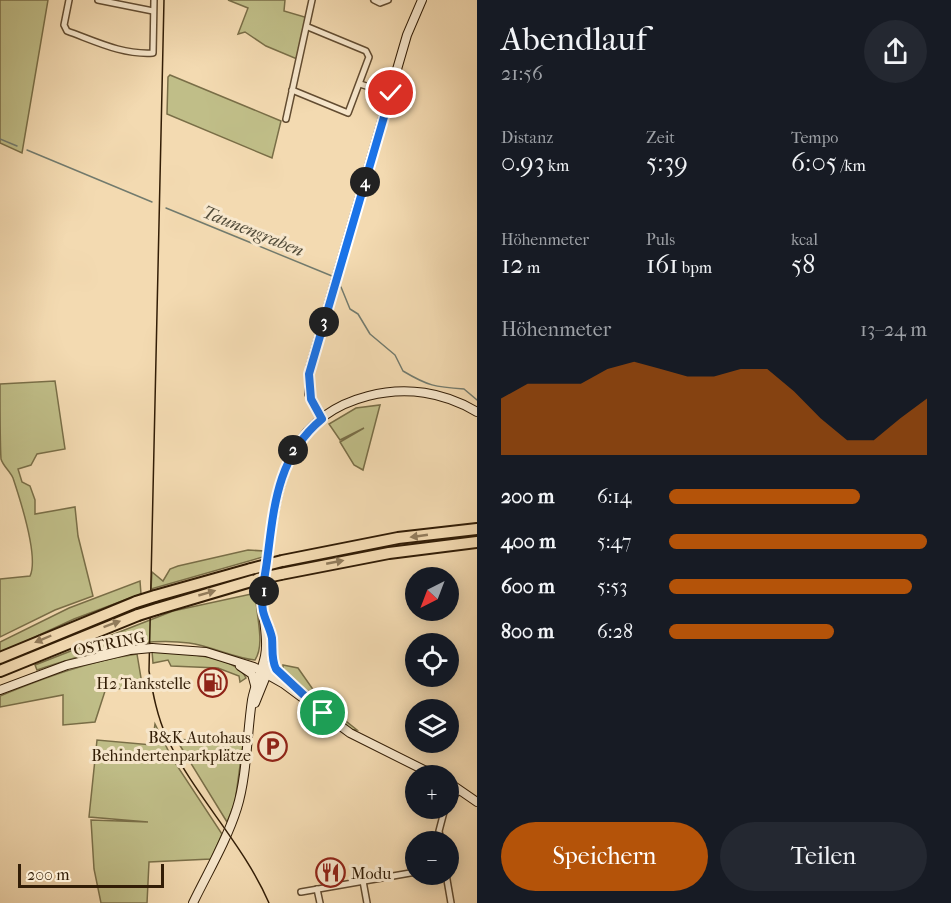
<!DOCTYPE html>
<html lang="de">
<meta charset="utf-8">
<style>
:root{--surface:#171b24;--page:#242831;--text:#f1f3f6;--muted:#9ea1a6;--accent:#b45309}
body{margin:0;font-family:"IM FELL French Canon",serif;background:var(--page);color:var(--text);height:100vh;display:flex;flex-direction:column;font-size:22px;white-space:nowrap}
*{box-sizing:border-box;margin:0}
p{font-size:20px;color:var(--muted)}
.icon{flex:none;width:33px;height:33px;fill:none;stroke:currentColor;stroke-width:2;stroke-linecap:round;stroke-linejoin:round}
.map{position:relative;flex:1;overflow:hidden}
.drawer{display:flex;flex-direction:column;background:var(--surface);width:474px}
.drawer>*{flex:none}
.needle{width:39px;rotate:222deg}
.fabs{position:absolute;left:405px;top:567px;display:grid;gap:12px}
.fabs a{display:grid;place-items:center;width:54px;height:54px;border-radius:50%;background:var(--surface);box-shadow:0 3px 15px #0003;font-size:30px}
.scale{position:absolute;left:18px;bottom:15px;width:146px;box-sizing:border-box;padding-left:6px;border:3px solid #321d06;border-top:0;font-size:16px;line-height:21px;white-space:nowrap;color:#321d06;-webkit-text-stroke:4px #f7e7cc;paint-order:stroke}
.pin{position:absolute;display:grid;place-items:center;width:51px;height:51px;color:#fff;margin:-26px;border:3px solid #fff;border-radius:50%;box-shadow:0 2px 6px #0007}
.km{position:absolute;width:30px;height:30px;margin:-15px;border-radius:50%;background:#222;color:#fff;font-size:16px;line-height:30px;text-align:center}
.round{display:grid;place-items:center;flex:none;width:63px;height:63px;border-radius:32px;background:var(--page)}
.overview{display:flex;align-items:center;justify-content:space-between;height:102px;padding:0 24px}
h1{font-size:33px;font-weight:600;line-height:45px}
.metrics{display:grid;grid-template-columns:repeat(3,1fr);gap:9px;height:102px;padding:6px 24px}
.metrics div{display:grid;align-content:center}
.metrics b{font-size:26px;font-weight:600}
.metrics small{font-size:16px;font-weight:400}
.metrics p{font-size:16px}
.chart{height:168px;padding:12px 24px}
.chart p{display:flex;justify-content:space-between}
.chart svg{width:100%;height:108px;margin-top:6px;fill:var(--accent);opacity:.7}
.primary-button{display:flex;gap:12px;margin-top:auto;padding:12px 24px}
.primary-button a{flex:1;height:69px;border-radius:36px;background:var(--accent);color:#fff;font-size:24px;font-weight:600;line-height:69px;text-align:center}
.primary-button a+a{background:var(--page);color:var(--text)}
ul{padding:0 24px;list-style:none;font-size:20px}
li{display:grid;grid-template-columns:96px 72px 1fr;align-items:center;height:45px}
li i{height:15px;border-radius:8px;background:var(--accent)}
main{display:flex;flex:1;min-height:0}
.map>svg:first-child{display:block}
</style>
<main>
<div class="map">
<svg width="477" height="903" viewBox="0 0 477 903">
<rect width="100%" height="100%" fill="#f3dab1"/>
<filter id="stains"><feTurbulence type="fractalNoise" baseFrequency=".00333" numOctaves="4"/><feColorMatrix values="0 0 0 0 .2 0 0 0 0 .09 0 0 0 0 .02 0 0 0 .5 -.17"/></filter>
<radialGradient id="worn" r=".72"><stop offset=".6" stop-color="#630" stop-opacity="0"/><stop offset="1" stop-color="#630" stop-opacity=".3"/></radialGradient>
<g fill="#c0be88" stroke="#796e47" stroke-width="1.5">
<path d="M0,0H48L22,153L0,143Z"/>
<path d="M228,0H285L284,11L308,18L297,59L266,46L245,32L238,34L248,8Z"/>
<path d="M170,75L281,121L272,158L167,114L168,77Z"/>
<path d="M55,381L65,449L37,454L31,465L18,469L22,482L30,486L35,500V514L75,507L78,536L93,596L55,610L0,637V579L30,576C39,557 20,499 13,478C10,471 3,466 1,459C0,443 0,403 0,384Z"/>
<path d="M380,405L363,470L354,465L340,442L364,428L340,440L329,424L356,408Z"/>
<path d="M248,550L264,551L263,557L151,589L152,572L163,581L170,569L178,566Z"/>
<path d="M140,581L141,594L74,619L0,653V642L69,608Z"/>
<path d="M256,593C255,614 266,643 255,660C234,658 211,646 189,643C137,636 86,654 37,670L35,665L173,611Z"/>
<path d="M152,651C175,653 235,654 246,678L240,682L239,676L218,668L171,666L168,660L153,663Z"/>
<path d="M137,654L143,690L106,688L95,722L63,725V695L0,707V696C44,678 89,661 137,654Z"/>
<path d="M283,665L298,668L321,701L357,730H352C327,714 304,692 283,670Z"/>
<path d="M155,724L172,758L222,834L211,859L149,862L147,903H101L94,869L91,820L148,822L89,817L97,740L152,745Z"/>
<path d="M176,739L243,744L235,802L227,822Z"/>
</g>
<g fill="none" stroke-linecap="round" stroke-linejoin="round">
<g stroke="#727b6e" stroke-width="1.5">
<path d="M0,139L17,146"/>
<path d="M27,150L152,202"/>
<path d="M166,208L332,276"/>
<path d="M341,287L350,309L358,314L370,334L395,355L403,371C428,386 435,387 464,389L477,400"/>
</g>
<defs>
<g id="street">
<path d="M69,0L64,25L67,31C95,41 122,55 153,53L154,0"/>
<path d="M98,0L153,11"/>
<path d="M374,0L380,3L388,0"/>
<path d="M360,84L391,94"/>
<path d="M292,90L348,113L369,57L366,51L308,27"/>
<path d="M286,119L312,0"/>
<path d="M448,800L452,795L461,791"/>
<path d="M441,842L439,831L445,808"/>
<path d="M446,874L451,903"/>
<path d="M363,881L367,903"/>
<path d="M317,889L320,903"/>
<path d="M301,892L416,872"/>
</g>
<g id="secondary">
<path d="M322,419L309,394L310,368L407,35L422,0"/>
<path d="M152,648L206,652L254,667L284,684L350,733L436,776"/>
<path d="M272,661L277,673L288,681"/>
<path d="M240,666L252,674L255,685"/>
<path d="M0,690L67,665L130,650"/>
<path d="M255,703L272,661L270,629"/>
<path d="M448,782L477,802"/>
<path d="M193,903C208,872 227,840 237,808C247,776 247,733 252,700C255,684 262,671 265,656C269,638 262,620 263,602C264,581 267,560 270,539C279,472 294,415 368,396C406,386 444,392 477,412"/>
</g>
<g id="highway">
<path d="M282,561L398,538L477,529"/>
<path d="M281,574L389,553L477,542"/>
<path d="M155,596L251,569"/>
<path d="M157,609L258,579"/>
<path d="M0,658L136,602"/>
<path d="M0,671L138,615"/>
</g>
</defs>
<use href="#street" stroke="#624c31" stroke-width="8"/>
<use href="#secondary" stroke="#321d06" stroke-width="10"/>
<use href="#highway" stroke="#321d06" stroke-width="14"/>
<use href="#street" stroke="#f7e7cc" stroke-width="5"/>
<use href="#secondary" stroke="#f7e7cc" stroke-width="8"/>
<use href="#highway" stroke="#f3dab1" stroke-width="10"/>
<path stroke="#321d06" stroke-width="1.5" d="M164,0L149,671C153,694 157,716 167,738C195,797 243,843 269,903"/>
<defs>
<path id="secondary-bridge" d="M130,650L152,648"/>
<g id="highway-bridge">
<path d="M251,569L282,561"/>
<path d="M258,579L281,574"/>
<path d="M136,602L155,596"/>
<path d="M138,615L157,609"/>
</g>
</defs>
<use href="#secondary-bridge" stroke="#321d06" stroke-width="10" stroke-linecap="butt"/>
<use href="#highway-bridge" stroke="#321d06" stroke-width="14" stroke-linecap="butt"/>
<use href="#secondary-bridge" stroke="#f7e7cc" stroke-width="8"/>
<use href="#highway-bridge" stroke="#f3dab1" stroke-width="10"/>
</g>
<defs><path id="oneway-solid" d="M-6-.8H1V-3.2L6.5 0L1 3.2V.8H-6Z" transform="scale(1.5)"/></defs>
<g fill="#927c5c">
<use href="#oneway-solid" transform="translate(419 536) rotate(172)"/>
<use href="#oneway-solid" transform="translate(335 562) rotate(-11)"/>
<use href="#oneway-solid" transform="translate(207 593) rotate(-16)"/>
<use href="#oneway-solid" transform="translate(112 624) rotate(-20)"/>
<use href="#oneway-solid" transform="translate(43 639) rotate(157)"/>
</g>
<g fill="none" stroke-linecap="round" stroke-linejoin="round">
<defs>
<path id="route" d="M323,713L276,669C271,659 273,649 272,638C270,628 265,620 263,611C260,596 265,577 267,561C274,507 277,456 322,419L311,399L309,374L391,93"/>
</defs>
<use href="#route" stroke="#fff" stroke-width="12"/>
<use href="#route" stroke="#1a73e8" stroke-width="8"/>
</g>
<defs>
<symbol id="fuel-ring" viewBox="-11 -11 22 22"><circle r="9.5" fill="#f7e7cc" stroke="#8f2418" stroke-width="1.5"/><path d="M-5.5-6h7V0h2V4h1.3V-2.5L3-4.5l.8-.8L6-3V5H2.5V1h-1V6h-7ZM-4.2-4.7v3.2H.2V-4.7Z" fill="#8f2418"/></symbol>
<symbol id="parking-ring" viewBox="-11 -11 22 22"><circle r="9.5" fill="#f7e7cc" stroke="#8f2418" stroke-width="1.5"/><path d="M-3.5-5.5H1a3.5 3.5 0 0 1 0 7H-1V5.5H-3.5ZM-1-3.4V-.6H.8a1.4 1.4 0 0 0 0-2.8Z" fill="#8f2418"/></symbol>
<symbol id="restaurant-ring" viewBox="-11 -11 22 22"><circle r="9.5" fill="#f7e7cc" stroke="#8f2418" stroke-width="1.5"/><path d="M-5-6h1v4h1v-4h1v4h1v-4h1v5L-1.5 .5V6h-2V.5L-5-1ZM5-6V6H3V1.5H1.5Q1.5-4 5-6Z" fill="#8f2418"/></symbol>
</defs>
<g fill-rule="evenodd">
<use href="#fuel-ring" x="196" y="666" width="33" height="33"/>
<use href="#parking-ring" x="256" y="730" width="33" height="33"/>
<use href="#restaurant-ring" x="314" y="856" width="33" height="33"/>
</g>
<g text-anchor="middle" stroke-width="6" stroke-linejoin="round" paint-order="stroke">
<g font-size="16" fill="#321d06" stroke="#f7e7cc">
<text transform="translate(109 643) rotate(-11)" y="6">OSTRING</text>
</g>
<g font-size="16" fill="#321d06" stroke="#f7e7cc" text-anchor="end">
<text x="191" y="689">H2 Tankstelle</text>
<text x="251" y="743">B&amp;K Autohaus<tspan x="251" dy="18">Behindertenparkplätze</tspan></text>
<text x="351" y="879" text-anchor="start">Modu</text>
</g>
<g font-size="18" font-style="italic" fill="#524c3a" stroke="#f7e7cc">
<text transform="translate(253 231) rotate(22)" y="6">Taunengraben</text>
</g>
</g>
<rect width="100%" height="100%" filter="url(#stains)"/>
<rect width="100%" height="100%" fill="url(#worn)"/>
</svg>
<div class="fabs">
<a><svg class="needle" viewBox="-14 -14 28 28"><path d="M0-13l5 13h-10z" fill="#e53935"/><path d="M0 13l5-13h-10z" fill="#9ea1a6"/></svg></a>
<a><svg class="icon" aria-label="locate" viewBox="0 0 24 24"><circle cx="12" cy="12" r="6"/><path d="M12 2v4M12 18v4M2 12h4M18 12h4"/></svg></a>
<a><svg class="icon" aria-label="layers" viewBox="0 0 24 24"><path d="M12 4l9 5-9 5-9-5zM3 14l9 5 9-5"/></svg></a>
<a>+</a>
<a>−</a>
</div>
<div class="scale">200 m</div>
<div class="pin" style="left:323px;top:713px;background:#1e9e55"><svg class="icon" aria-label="arrive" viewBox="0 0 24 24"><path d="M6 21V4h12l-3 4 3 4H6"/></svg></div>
<div class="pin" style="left:391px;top:93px;background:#d93025"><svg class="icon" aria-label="check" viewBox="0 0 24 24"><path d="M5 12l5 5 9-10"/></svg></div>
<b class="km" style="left:264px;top:591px">1</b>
<b class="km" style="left:293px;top:450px">2</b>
<b class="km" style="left:324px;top:322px">3</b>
<b class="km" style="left:365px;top:182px">4</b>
</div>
<section class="drawer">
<div class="overview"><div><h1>Abendlauf</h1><p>21:56</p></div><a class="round"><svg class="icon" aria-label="share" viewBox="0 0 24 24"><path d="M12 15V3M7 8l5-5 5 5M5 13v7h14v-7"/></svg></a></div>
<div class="metrics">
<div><p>Distanz</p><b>0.93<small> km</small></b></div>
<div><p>Zeit</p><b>5:39</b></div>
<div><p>Tempo</p><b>6:05<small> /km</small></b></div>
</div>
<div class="metrics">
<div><p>Höhenmeter</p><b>12<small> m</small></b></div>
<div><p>Puls</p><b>161<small> bpm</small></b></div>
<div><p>kcal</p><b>58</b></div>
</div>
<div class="chart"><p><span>Höhenmeter</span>13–24 m</p>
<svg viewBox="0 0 160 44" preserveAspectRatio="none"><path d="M0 44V21L10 15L20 15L30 15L40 9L50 6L60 9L70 12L80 12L90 9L100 9L110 18L120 29L130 38L140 38L150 29L160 21V44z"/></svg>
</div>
<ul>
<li><b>200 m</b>6:14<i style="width:74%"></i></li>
<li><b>400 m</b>5:47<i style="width:100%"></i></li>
<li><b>600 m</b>5:53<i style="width:94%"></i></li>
<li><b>800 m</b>6:28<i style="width:64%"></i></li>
</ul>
<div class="primary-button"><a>Speichern</a><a>Teilen</a></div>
</section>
</main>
